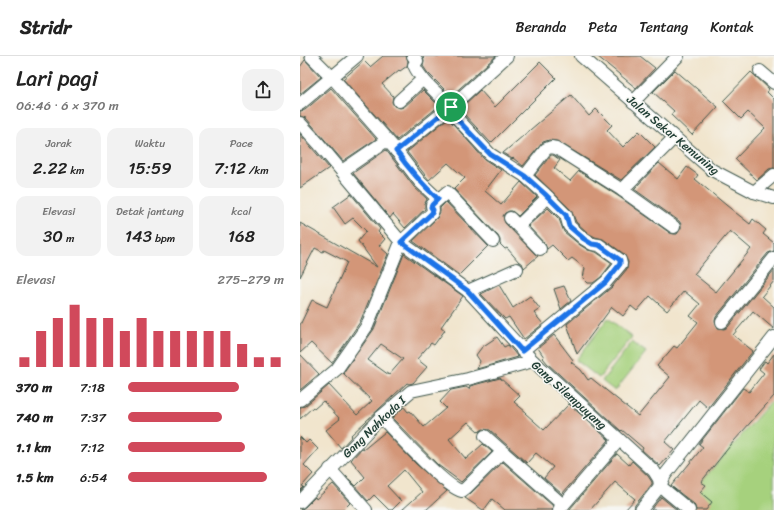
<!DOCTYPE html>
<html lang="id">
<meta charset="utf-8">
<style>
:root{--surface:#fff;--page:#f2f2f2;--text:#222;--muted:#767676;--line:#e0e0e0;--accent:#d1495b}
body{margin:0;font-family:Sriracha,sans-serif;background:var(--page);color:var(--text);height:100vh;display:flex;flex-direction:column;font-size:15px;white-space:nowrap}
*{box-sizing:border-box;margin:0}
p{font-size:13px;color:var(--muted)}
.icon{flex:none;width:22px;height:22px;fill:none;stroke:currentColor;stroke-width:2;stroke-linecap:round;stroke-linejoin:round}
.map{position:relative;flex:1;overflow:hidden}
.side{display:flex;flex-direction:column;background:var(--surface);width:300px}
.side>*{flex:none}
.pin{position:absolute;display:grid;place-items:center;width:34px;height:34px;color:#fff;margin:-17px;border:2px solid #fff;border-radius:50%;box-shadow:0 1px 4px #0007}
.round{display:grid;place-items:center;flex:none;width:42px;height:42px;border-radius:12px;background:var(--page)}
.overview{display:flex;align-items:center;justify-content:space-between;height:68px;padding:0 16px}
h1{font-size:22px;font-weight:600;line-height:30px}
.metrics{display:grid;grid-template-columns:repeat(3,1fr);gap:6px;height:68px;padding:4px 16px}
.metrics div{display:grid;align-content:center;border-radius:10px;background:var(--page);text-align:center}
.metrics b{font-size:17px;font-weight:600}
.metrics small{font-size:11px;font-weight:400}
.metrics p{font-size:11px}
.chart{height:112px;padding:8px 16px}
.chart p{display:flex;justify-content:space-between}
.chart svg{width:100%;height:72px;margin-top:4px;stroke:var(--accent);stroke-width:6}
ul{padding:0 16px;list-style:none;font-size:13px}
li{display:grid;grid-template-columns:64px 48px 1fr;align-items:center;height:30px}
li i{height:10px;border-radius:5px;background:var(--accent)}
header{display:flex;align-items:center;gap:24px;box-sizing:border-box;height:56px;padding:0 20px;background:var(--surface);border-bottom:1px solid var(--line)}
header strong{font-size:19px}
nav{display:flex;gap:22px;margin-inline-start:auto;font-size:14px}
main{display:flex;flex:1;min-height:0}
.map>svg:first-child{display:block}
</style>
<header>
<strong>Stridr</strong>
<nav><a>Beranda</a><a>Peta</a><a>Tentang</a><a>Kontak</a></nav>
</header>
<main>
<section class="side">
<div class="overview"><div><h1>Lari pagi</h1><p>06:46 · 6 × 370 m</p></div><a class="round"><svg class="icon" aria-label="share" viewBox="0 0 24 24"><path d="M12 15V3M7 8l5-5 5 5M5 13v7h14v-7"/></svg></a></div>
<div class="metrics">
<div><p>Jarak</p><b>2.22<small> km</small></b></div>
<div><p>Waktu</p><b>15:59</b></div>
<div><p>Pace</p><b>7:12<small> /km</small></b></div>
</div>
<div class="metrics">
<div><p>Elevasi</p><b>30<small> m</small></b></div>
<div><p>Detak jantung</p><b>143<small> bpm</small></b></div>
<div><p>kcal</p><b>168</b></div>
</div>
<div class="chart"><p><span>Elevasi</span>275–279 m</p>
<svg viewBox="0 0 160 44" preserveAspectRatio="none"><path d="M5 44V38M15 44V22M25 44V14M35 44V6M45 44V14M55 44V14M65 44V22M75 44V14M85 44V22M95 44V22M105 44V22M115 44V22M125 44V22M135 44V30M145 44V38M155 44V38"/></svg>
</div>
<ul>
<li><b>370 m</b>7:18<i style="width:71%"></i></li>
<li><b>740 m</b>7:37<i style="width:60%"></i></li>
<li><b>1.1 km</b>7:12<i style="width:75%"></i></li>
<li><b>1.5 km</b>6:54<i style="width:89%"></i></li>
</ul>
</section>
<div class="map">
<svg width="474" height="454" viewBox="0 0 474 454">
<rect width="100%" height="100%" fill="#f6f6f2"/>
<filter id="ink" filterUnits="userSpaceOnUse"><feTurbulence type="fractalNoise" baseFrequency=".025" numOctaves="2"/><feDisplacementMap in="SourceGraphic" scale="8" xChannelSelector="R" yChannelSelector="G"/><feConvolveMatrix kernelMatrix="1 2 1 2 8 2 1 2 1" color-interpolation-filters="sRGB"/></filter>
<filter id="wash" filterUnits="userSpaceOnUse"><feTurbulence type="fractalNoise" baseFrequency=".012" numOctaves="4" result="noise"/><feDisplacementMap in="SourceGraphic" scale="16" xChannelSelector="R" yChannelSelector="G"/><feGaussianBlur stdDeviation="0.9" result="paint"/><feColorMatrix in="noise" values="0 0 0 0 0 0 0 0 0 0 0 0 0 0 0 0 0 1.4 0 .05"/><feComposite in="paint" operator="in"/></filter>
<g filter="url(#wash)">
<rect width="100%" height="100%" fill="#f1e5cd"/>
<path fill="#e8d9ba" d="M317,390L358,425L333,454H261Z"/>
<g fill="#a6d17d" stroke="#628758">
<path d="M308,262L332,281L299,322L276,304Z"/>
<path d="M332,286L346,296L315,335L302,325Z"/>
<path d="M474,342V454H399L386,443Z"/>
</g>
<g id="blocks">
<g fill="#d39678" fill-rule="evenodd">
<path d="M83,0H106L108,5L107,10L100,15L99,14L82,28L93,40L92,46L94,50L100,52L104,51L123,34L139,50L97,84L43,23L64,5L70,11Z"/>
<path d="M123,0H196L151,40L127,16L123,10L124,6Z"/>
<path d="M297,0H340L355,12L336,32Z"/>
<path d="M5,4L21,21L0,38V11Z"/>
<path d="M240,6L256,22L191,87L162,56V51L180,34L195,51Z"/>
<path d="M375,14L418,51L392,79L371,59L374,55L353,36Z"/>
<path d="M451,16L469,33L467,36L474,43V112L469,113L457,124L435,103L465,72L448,56L441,63L423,45Z"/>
<path d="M31,32L76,83L43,105L6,62L0,60V55L5,54Z"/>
<path d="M271,39L289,60L296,53L312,69L307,74L323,91L339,75L355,91L321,124L257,85L249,84L243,86L223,110L213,102L212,103L203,97Z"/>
<path d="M148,62L184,103L201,114L185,135L201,149L221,126L237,141L218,160L212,155H209L205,157L203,160L205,167L235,198L238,200L224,212L222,207L219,206L207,192L205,193L200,188V184L198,180L154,133L165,122L148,107L129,124L107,96Z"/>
<path d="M0,78L29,112L0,132Z"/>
<path d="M86,94L114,131L127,143L125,147V153L105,172L93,158L90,162L53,117Z"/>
<path d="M251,99H253L260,104L254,112L270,125L279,115L318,140L370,177L374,178H377L381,172V168L379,165L334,133L359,107L378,123L387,111L398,119L395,123L426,149L450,168L453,163L466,174L463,178L474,187V195L468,197L416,261L415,265L418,272L424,273L428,271L474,214V225L462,240L474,251V273L453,255L433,279L453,295L408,352L399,344L365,386L374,394L360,410L342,394L343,392L322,374L321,375L248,308L243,302L244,301L238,292L254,279L273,304L271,306L281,314L288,324L291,322L338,360L370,321L357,310L374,290L377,292L398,266L390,260L400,248L384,235L367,255L350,240L337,255L331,250L323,260L312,251L277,298L267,268L312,231L327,213L328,206L324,198L303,183L295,181L288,177L276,166L271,154L235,119ZM430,175L451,193L416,236L394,218Z"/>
<path d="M51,138L80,173L78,176L85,183L79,190L88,198L60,266L32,307L11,287L0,297V269L12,244L27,251L47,206L24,194L23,196L15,192L0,221V167L77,211L58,185L66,175L53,162L45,168L33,151Z"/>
<path d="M146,146L188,190L159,219L113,185L137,162L140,156V152Z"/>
<path d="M248,152L259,163L264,176L280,189L288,194L296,196L312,207L301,221L293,227H288L283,222L285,212L272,202L268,205L252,189L247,193L245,188L228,170Z"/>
<path d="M104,198L163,240L141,271L145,274L134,289L131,287L117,303L127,311L113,327L109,328L107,327L51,379L52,380L41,392L26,374L40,363L23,345L14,353L13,351L0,363V351L5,350L29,329L57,359L72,345L43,317L74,273ZM81,288L103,303L89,319L68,304Z"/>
<path d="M199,229L213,252L230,240L240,253L234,257L243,268L224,283L209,261L205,263L181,238Z"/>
<path d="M264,230L271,245L261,253L254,233Z"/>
<path d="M197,281L204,291L208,289L218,301L177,313L180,305L176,299L182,291Z"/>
<path d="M0,298L19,318L0,334Z"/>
<path d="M474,298V340L434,385L401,426L406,429L400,436L412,446L406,454H396L394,448L371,430L403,391L399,388L443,332L449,336L464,317L459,313L465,305L467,307Z"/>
<path d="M200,322L220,340L214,346L226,356L225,357L244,374L269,348L309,384L262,438L244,422L253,411L236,397L227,407L190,374L183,373L179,376L168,366L149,383L166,403L183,388L192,396L161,426L138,409L92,362L104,351L108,356L110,355L124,371L146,352L140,346L151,334L166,331L169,333L170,330Z"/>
<path d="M85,376L116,408L147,435L126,454H102L122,436L104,414L87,430L101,445L92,454H89L74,439L68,445L46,420L56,430L65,421L51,404L62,392L63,394Z"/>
<path d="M0,381L6,387L9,384L18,393L4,409L13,418L2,430L4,431L0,435Z"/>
<path d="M317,398L329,409L332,405L348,420L352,426V428L335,449L334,454H325L335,443L315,426L290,454H269Z"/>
<path d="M203,406L253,450L252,454H205L192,443L184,454H183L165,442L171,437Z"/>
<path d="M33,428L50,447L43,454H0L5,451L15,441L16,443Z"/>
<path d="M361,441L377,454H351Z"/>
</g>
</g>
</g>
<g filter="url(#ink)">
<use href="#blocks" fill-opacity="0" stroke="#3e564b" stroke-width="1"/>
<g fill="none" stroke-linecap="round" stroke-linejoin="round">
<defs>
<g id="minor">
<path d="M11,0L32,21L95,93L120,126L138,143"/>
<path d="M113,0L117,5L114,9C121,25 139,38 151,51"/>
<path d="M207,0L155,47L153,54L155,60L190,98L225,120L245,138L266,159L269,170L284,183L292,188L299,189L320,204L321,208L306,226L222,295"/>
<path d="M281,0L412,114L454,136L474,142"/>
<path d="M460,15L474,27"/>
<path d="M99,45L123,23"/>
<path d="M333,46L378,0"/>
<path d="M0,48L57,0"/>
<path d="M0,67L19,88L101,186L168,235L233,305L354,415L359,423L360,430L389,454"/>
<path d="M96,95L155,47"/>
<path d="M42,115L87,84"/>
<path d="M225,120L246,93L251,91L256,92L322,134"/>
<path d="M454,136L474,119"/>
<path d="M210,162L240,193"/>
<path d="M218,170L248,141"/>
<path d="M374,171L322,134L374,82"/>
<path d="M168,235L217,213"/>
<path d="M422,266L474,202"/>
<path d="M0,344L37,313L67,270L101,186L132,157L133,154L132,149L147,136L193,185"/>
<path d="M81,361C95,376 146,432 162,435L166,432L202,396"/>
<path d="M185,380L263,449"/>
<path d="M30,413L66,454"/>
<path d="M0,446L81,361L111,335L168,323L233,305"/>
<path d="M259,454L319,384"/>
<path d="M341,454L360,430L365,419L474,281"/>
</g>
</defs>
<use href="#minor" stroke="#3e564b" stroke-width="14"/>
<use href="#minor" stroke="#fff" stroke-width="12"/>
</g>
</g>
<g fill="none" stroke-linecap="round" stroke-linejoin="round" filter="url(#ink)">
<defs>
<path id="route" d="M155,47L153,54L154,60L190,98L225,120L245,138L266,159L269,170L284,183L292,188L299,189L320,204V208L306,226L222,295L168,235L101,186L132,157L133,154L131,151L132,149L138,143C122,128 109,113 96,95Z"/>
</defs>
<use href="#route" stroke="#fff" stroke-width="8"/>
<use href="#route" stroke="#1a73e8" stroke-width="5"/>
</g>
<g text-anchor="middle" stroke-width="3" stroke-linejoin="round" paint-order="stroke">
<g font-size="12" fill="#1f3d34" stroke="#f6f6f2">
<text transform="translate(373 79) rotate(40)" y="4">Jalan Sekar Kemuning</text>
<text transform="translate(269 339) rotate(42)" y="4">Gang Silempuyang</text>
<text transform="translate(74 371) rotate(-44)" y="4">Gang Nahkoda I</text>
</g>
</g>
</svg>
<div class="pin" style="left:151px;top:51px;background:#1e9e55"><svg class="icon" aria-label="arrive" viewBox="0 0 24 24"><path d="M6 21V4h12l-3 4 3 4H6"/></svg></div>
</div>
</main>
